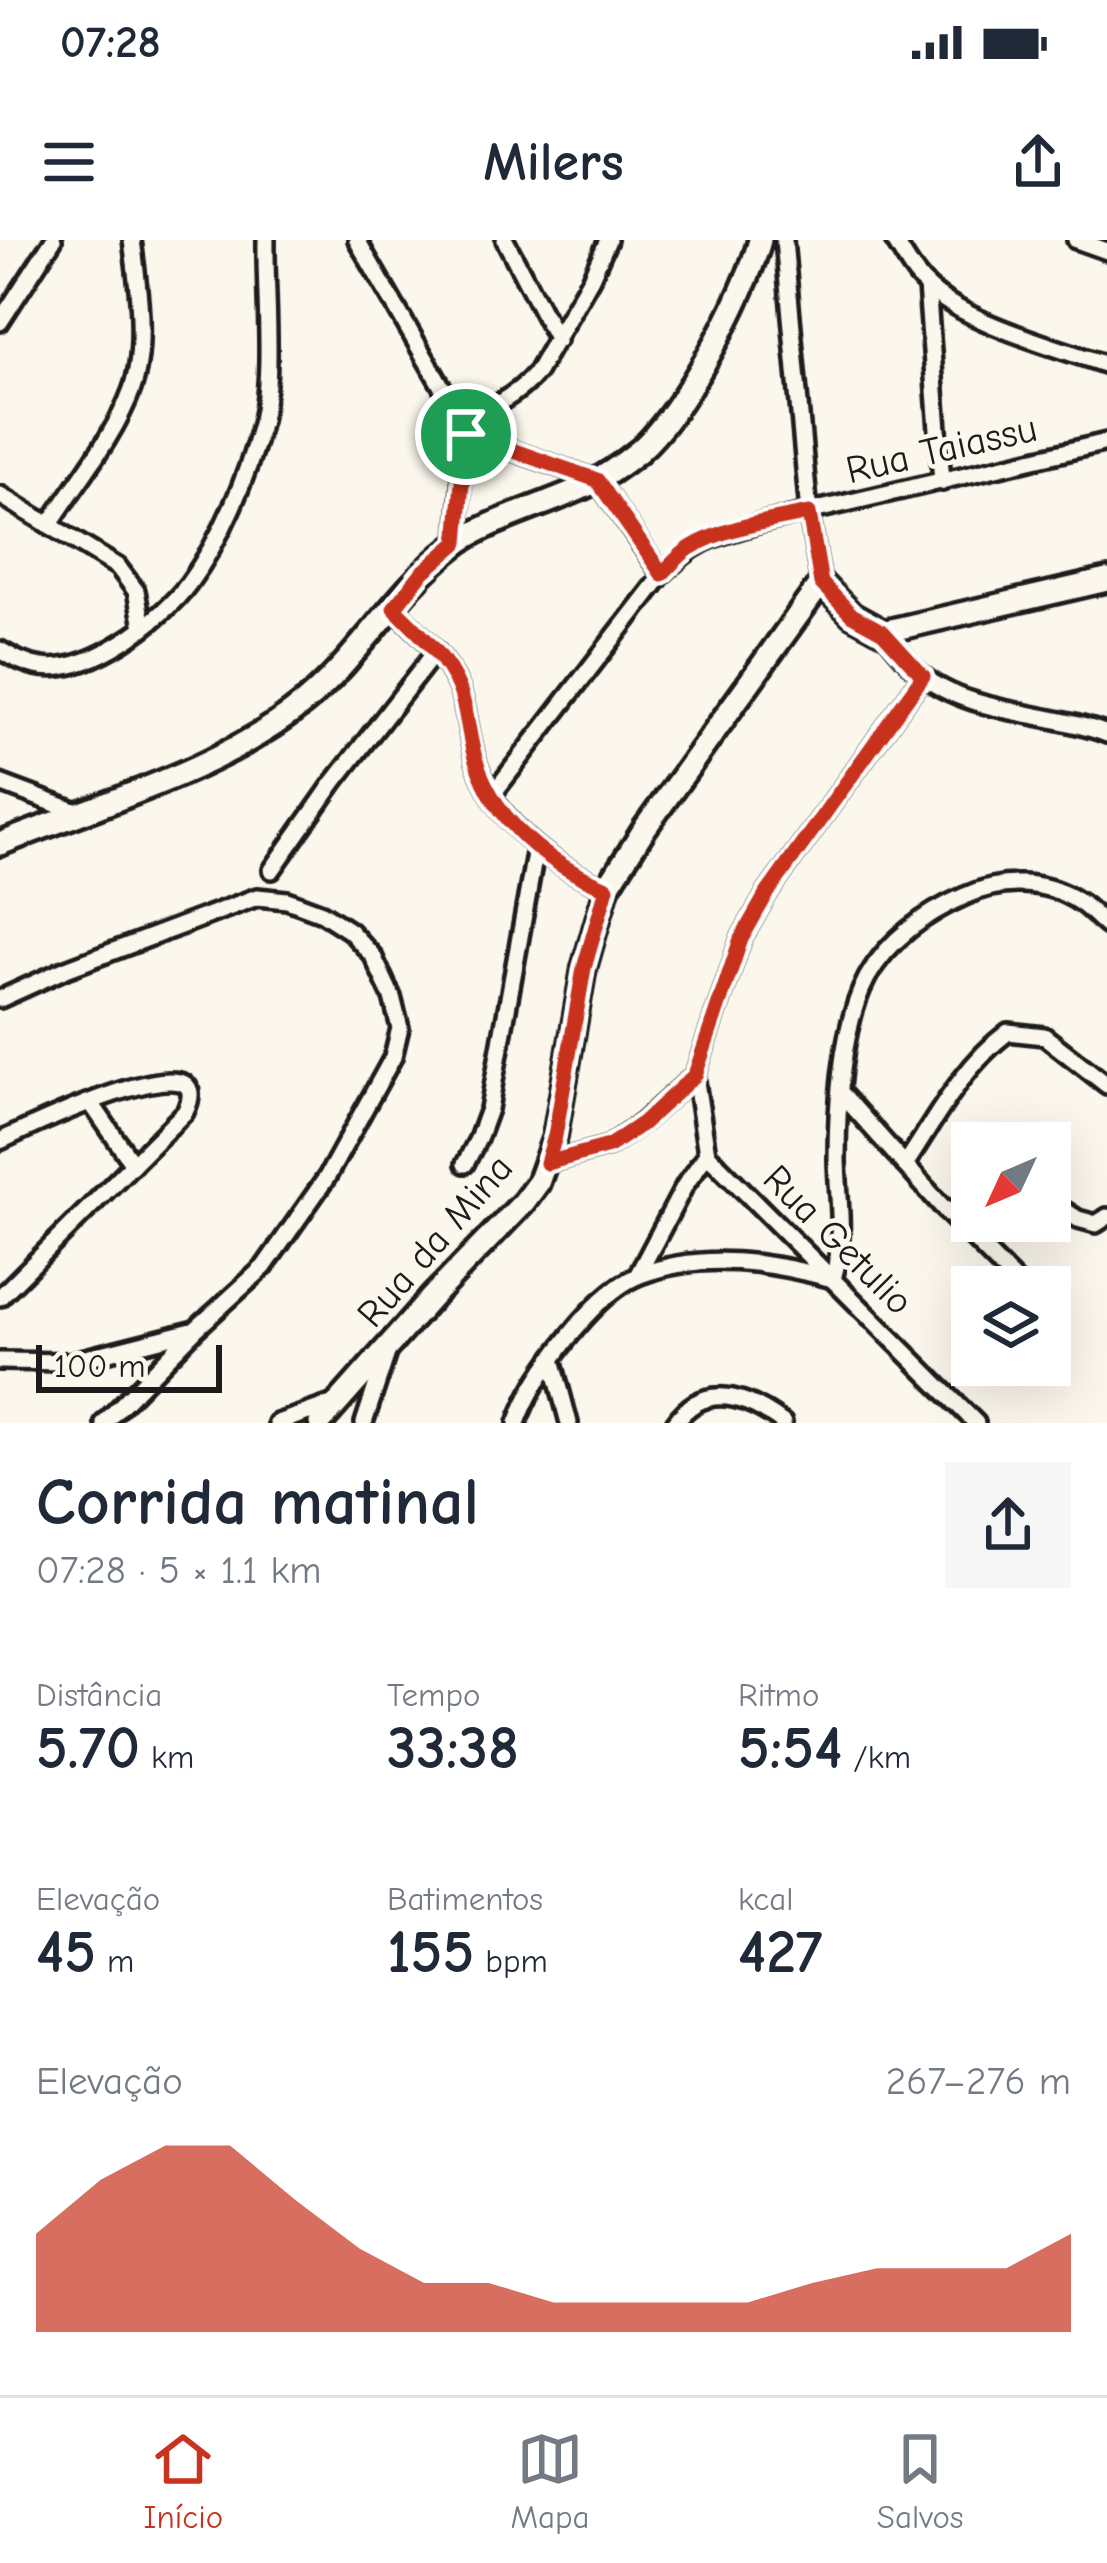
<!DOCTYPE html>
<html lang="pt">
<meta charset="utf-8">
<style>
:root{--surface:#fff;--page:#f6f6f7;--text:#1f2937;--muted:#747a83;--line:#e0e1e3;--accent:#c8321e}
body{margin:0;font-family:"Comic Neue",sans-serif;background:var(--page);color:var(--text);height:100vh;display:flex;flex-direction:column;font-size:45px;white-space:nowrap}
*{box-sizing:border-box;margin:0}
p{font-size:39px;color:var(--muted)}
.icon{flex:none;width:66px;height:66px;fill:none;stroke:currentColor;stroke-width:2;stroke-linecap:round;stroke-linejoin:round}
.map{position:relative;height:1183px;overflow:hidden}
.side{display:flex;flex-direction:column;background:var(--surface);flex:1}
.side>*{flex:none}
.needle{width:78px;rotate:226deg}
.tools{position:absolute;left:951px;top:882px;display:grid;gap:24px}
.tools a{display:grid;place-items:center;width:120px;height:120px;border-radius:0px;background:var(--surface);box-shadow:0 12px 48px #0002;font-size:60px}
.scale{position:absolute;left:36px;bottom:30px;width:186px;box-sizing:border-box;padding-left:12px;border:6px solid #1c1c1c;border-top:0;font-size:33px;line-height:42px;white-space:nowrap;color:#1c1c1c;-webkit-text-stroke:9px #fbf7ec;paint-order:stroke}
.pin{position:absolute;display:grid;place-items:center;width:102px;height:102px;color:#fff;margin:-51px;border:6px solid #fff;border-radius:50%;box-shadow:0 3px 12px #0007}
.round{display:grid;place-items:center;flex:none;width:126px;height:126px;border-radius:0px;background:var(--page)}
.headline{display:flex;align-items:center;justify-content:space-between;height:204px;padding:0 36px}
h1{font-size:66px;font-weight:700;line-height:90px}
.metrics{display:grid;grid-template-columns:repeat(3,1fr);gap:18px;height:204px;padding:12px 36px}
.metrics div{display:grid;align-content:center}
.metrics b{font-size:60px;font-weight:700}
.metrics small{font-size:33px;font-weight:400}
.metrics p{font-size:33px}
.chart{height:336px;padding:24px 36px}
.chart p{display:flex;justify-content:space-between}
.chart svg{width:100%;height:216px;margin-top:12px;fill:var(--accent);opacity:.7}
.status{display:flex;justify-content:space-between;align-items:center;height:84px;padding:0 60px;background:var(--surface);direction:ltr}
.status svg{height:33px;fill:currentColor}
header{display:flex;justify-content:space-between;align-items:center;height:156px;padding:0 36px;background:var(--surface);font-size:54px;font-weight:700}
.tab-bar{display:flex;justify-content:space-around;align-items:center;height:168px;border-top:3px solid var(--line);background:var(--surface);font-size:33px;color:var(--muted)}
.tab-bar a{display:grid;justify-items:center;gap:6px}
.tab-bar .on{color:var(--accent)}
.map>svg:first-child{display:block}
</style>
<div class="status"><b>07:28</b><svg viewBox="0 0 49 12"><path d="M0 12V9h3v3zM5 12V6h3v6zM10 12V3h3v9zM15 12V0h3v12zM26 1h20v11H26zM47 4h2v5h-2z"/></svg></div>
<header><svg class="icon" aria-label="menu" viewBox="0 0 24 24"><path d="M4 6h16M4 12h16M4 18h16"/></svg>Milers<svg class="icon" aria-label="share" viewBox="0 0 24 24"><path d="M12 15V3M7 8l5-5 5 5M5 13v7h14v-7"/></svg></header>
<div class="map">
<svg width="1107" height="1183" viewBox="0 0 1107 1183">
<rect width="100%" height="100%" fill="#fbf7ec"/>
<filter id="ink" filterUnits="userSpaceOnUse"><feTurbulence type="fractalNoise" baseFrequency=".00833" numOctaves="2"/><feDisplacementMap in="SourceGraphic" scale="24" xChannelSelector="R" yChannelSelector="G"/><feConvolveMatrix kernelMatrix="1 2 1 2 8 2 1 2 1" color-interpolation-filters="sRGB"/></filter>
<g filter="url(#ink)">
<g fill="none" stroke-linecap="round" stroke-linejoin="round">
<defs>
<g id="street">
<path d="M357,0L461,180L465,194L457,303"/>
<path d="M505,0L557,100"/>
<path d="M784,0L809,273L821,343"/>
<path d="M894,0C904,15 913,34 927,46C965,83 1056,107 1107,125"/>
<path d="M1076,0L1107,11"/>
<path d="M927,46L942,242"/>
<path d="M0,82L53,0"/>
<path d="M461,180C491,168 516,157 537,132L591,38L608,0"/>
<path d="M465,194L597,240L662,335"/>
<path d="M0,255L118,327L136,351L143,387"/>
<path d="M49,285C76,243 115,196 132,149C147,107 138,43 132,0"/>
<path d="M393,368C418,392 445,415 459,448C468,472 468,497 476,521C495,581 550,626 607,648"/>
<path d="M883,392C895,406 907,422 921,434C967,474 1051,472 1107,494"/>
<path d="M0,410C14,418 26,425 42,427C90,434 162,380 189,343C222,298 247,238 261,184C274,135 265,53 266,0"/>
<path d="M0,543L80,573"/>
<path d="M492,555L662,335C697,299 714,297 761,283L1107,202"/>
<path d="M272,630L334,542L436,411"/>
<path d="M0,759L66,729L257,657L287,660L322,673L350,691L373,716L392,757L400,788L393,817L327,937L264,1027L195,1090L104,1183"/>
<path d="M841,853L948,973L1021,1047"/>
<path d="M91,863L133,924"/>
<path d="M0,901C18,893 225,791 185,872L0,1057"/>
<path d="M707,914L695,835L741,699L766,655L923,436"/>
<path d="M707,914L976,1183"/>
<path d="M547,923L609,906L643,882L695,835"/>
<path d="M465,924L478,899L489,869L536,608"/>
<path d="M905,925C936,878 963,826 1008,792L1044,796L1107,845"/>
<path d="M1050,961L1078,979L1096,984L1107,977"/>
<path d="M948,973L972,958"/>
<path d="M637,1036L685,945L707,914"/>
<path d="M1050,1076L1053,1080"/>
<path d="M552,1119L569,1183"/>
<path d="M0,1121L70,1122L192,1091"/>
<path d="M277,1183L337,1162"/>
<path d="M364,1183L387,1113"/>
<path d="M517,1183C527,1155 541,1134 558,1111C577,1085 609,1047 640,1035C703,1011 770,1022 833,1039C846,995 838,963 837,920C837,865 841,787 867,738C888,700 926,673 965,656C1001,639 1044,639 1079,662C1089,668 1098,679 1107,686"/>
<path d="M675,1183C705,1140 748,1157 783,1183"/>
</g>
<g id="secondary">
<path d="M0,604C96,565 224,529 304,463C360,417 396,350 454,306C486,281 547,265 586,246C604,237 623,224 639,211C682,174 746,55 760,0"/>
<path d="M320,1183L432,1057L524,962L538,943L555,896L584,728L607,648L645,588L821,343L852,375L883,392L1107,340"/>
</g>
</defs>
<use href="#street" stroke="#1c1c1c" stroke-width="24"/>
<use href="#secondary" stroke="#1c1c1c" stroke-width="30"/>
<use href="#street" stroke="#fbf7ec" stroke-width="15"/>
<use href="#secondary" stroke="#fbf7ec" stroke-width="21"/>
</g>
</g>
<g fill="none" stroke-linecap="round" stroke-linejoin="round" filter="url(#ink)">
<defs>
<path id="route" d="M466,194L597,240L662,334C670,326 679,315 690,308C724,287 770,281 809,273L821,343L852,375L883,392L923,436L766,655L741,699L695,835L643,883L609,906L547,923L555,896L584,728L607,648C550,626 495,582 476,521C468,497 468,472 459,448C445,415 418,392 394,368L422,333L457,303Z"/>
</defs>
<use href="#route" stroke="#fff" stroke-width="24"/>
<use href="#route" stroke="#c8321e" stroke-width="15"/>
</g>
<g text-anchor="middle" stroke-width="9" stroke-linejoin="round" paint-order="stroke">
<g font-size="39" fill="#1c1c1c" stroke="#fbf7ec">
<text transform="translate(941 208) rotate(-13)" y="14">Rua Taiassu</text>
<text transform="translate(839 999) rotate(45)" y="14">Rua Getulio</text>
<text transform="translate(434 1000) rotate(-49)" y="14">Rua da Mina</text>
</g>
</g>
</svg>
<div class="tools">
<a><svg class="needle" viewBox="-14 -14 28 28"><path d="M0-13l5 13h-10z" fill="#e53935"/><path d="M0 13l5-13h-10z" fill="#747a83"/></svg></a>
<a><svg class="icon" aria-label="layers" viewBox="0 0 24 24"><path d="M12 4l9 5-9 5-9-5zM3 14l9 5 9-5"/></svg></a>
</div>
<div class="scale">100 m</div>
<div class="pin" style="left:466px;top:194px;background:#1e9e55"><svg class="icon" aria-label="arrive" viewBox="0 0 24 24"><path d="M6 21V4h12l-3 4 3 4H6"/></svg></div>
</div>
<section class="side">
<div class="headline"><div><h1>Corrida matinal</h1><p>07:28 · 5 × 1.1 km</p></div><a class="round"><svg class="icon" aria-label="share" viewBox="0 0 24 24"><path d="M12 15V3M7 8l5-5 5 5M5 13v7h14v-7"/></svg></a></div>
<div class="metrics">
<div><p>Distância</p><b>5.70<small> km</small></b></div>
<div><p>Tempo</p><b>33:38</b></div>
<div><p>Ritmo</p><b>5:54<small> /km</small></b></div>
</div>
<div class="metrics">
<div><p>Elevação</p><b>45<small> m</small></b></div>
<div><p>Batimentos</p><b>155<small> bpm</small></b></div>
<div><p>kcal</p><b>427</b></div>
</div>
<div class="chart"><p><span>Elevação</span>267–276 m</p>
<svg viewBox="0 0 160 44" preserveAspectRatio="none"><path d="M0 44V24L10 13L20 6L30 6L40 17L50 27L60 34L70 34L80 38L90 38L100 38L110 38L120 34L130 31L140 31L150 31L160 24V44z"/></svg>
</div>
</section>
<nav class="tab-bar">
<a class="on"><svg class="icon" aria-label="home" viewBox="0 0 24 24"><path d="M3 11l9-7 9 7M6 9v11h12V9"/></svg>Início</a>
<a><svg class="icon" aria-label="map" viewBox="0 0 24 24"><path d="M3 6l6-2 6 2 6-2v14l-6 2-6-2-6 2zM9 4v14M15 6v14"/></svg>Mapa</a>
<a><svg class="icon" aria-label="saved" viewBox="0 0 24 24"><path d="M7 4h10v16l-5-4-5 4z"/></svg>Salvos</a>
</nav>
